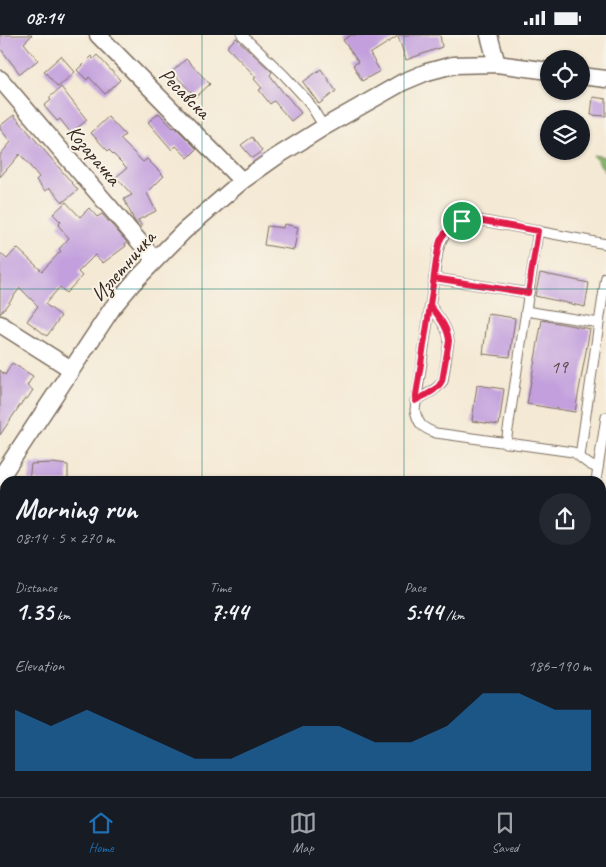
<!DOCTYPE html>
<meta charset="utf-8">
<style>
:root{--surface:#171b24;--page:#242831;--text:#f1f3f6;--muted:#9ea1a6;--line:#363941;--accent:#1f6fb2}
body{margin:0;font-family:Caveat,sans-serif;background:var(--page);color:var(--text);height:100vh;display:flex;flex-direction:column;font-size:19px;white-space:nowrap}
*{box-sizing:border-box;margin:0}
p{font-size:16px;color:var(--muted)}
.icon{flex:none;width:28px;height:28px;fill:none;stroke:currentColor;stroke-width:2;stroke-linecap:round;stroke-linejoin:round}
.map{position:relative;flex:1;overflow:hidden}
.side{position:absolute;left:0px;top:441px;width:606px;height:321px;display:flex;flex-direction:column;background:var(--surface);border-radius:15px 15px 0 0;box-shadow:0 1px 4px #0004}
.side>*{flex:none}
.buttons{position:absolute;left:540px;top:15px;display:grid;gap:10px}
.buttons a{display:grid;place-items:center;width:50px;height:50px;border-radius:50%;background:var(--surface);box-shadow:0 1px 4px #0004;font-size:25px}
.pin{position:absolute;display:grid;place-items:center;width:42px;height:42px;color:#fff;margin:-21px;border:2px solid #fff;border-radius:50%;box-shadow:0 1px 5px #0007}
.round{display:grid;place-items:center;flex:none;width:52px;height:52px;border-radius:26px;background:var(--page)}
.overview{display:flex;align-items:center;justify-content:space-between;height:85px;padding:0 15px}
h1{font-size:28px;font-weight:700;line-height:38px}
.figures{display:grid;grid-template-columns:repeat(3,1fr);gap:8px;height:85px;padding:5px 15px}
.figures div{display:grid;align-content:center}
.figures b{font-size:25px;font-weight:700}
.figures small{font-size:14px;font-weight:400}
.figures p{font-size:14px}
.chart{height:140px;padding:10px 15px}
.chart p{display:flex;justify-content:space-between}
.chart svg{width:100%;height:90px;margin-top:5px;fill:var(--accent);opacity:.7}
.status{display:flex;justify-content:space-between;align-items:center;height:35px;padding:0 25px;background:var(--surface);direction:ltr}
.status svg{height:14px;fill:currentColor}
.tab-bar{display:flex;justify-content:space-around;align-items:center;height:70px;border-top:1px solid var(--line);background:var(--surface);font-size:14px;color:var(--muted)}
.tab-bar a{display:grid;justify-items:center;gap:2px}
.tab-bar .current{color:var(--accent)}
.map>svg:first-child{display:block}
</style>
<div class="status"><b>08:14</b><svg viewBox="0 0 49 12"><path d="M0 12V9h3v3zM5 12V6h3v6zM10 12V3h3v9zM15 12V0h3v12zM26 1h20v11H26zM47 4h2v5h-2z"/></svg></div>
<div class="map">
<svg width="606" height="762" viewBox="0 0 606 762">
<rect width="100%" height="100%" fill="#f7f3e8"/>
<filter id="ink" filterUnits="userSpaceOnUse"><feTurbulence type="fractalNoise" baseFrequency=".02" numOctaves="2"/><feDisplacementMap in="SourceGraphic" scale="10" xChannelSelector="R" yChannelSelector="G"/><feConvolveMatrix kernelMatrix="1 2 1 2 8 2 1 2 1" color-interpolation-filters="sRGB"/></filter>
<filter id="wash" filterUnits="userSpaceOnUse"><feTurbulence type="fractalNoise" baseFrequency=".0096" numOctaves="4" result="noise"/><feDisplacementMap in="SourceGraphic" scale="20" xChannelSelector="R" yChannelSelector="G"/><feGaussianBlur stdDeviation="1.12" result="paint"/><feColorMatrix in="noise" values="0 0 0 0 0 0 0 0 0 0 0 0 0 0 0 0 0 1.4 0 .05"/><feComposite in="paint" operator="in"/></filter>
<g filter="url(#wash)">
<rect width="100%" height="100%" fill="#f4e9d4"/>
<path fill="#86b56e" stroke="#607046" d="M593,120L606,122V138Z"/>
<g id="blocks">
<g fill="#c3a0dd">
<path d="M0,0H32L24,8L38,25L20,39L0,13Z"/>
<path d="M351,0H440L442,12L406,25L398,1L370,19L380,36L362,46L353,30L358,27L343,5Z"/>
<path d="M236,3L272,37L270,40L285,60H286L301,78L291,86L274,66L270,69L259,55L262,53L254,44L256,42L227,12Z"/>
<path d="M97,20L120,45L105,59L89,42L87,45L77,35L91,21L93,24Z"/>
<path d="M61,21L75,37L58,52L44,36Z"/>
<path d="M186,24L210,49L196,62L172,37Z"/>
<path d="M321,34L336,56L319,69L303,47Z"/>
<path d="M61,52L87,85L71,98L60,84L57,86L44,71L51,65L49,63Z"/>
<path d="M593,62L606,64V81L591,80Z"/>
<path d="M159,78L173,93L175,92L197,114L188,123L176,111L172,115L148,87Z"/>
<path d="M14,80L78,155L63,167L50,153L45,156L36,145L39,142L20,119L0,142V120L11,107L0,94V91Z"/>
<path d="M108,82L125,100L120,104L143,127L147,124L164,141L147,158L156,176L138,185L142,192L141,193L134,185L124,164L132,160L116,142L127,133L109,115L108,116L91,98Z"/>
<path d="M252,102L262,116L252,123L241,110Z"/>
<path d="M66,167L80,182L89,173L97,182L102,179L127,207L125,209L126,211L103,228L95,220L78,237L82,241L66,258L60,252L45,269L61,281L47,301L27,286L38,271L20,253L0,279V218L7,224L17,213L42,236L61,216L59,214L69,203L58,190L61,187L53,179Z"/>
<path d="M284,189L298,192L294,215L264,210L267,191L283,193Z"/>
<path d="M540,238L589,248L585,272L535,261Z"/>
<path d="M488,279L515,283L510,322L483,319Z"/>
<path d="M542,285L590,294L575,377L527,369Z"/>
<path d="M12,328L33,341L27,351L33,355L27,364L25,363L0,400V335L5,340Z"/>
<path d="M477,350L504,354L499,390L472,386Z"/>
<path d="M52,428L68,430V446H29L31,429Z"/>
</g>
</g>
</g>
<g filter="url(#ink)">
<use href="#blocks" fill-opacity="0" stroke="#7c6d5e" stroke-width="1"/>
<g fill="none" stroke-linecap="round" stroke-linejoin="round">
<defs>
<g id="lane">
<path d="M242,0L284,40L308,66L324,92"/>
<path d="M434,243L529,258"/>
<path d="M526,276L599,288L580,421"/>
<path d="M599,288L606,242"/>
<path d="M415,366C425,360 436,356 443,346L449,306C448,292 438,281 430,270"/>
<path d="M506,408L538,196"/>
<path d="M598,433C587,431 582,422 573,417L436,398C422,393 418,389 415,375L438,216C443,196 452,188 473,184L606,209"/>
<path d="M596,446L606,382"/>
<path d="M601,514H606"/>
<path d="M545,762L546,758"/>
</g>
<g id="street">
<path d="M98,0L242,146"/>
<path d="M489,0L497,29"/>
<path d="M581,41L606,44"/>
<path d="M0,44L155,225"/>
<path d="M0,289L71,334"/>
<path d="M0,443L113,272L133,248L184,196L242,146L276,122L324,92L403,47L427,37L453,30L497,29L549,36"/>
<path d="M0,574L5,592"/>
<path d="M0,709L5,702"/>
<path d="M601,728L606,726"/>
<path d="M59,758L62,762"/>
<path d="M224,758L225,762"/>
<path d="M252,758L272,762"/>
<path d="M364,762L401,758"/>
</g>
</defs>
<use href="#lane" stroke="#7c6d5e" stroke-width="11"/>
<use href="#street" stroke="#7c6d5e" stroke-width="19"/>
<use href="#lane" stroke="#fff" stroke-width="9"/>
<use href="#street" stroke="#fff" stroke-width="16"/>
</g>
</g>
<g fill="none" stroke-linecap="round" stroke-linejoin="round" filter="url(#ink)">
<defs>
<path id="route" d="M462,186C453,191 444,196 440,206C436,219 434,242 432,256C427,293 421,329 415,366C425,360 437,356 442,346L449,306C448,292 438,281 430,270L434,243L528,258L538,196L472,184L462,186"/>
</defs>
<use href="#route" stroke="#fff" stroke-width="10"/>
<use href="#route" stroke="#e11d48" stroke-width="6"/>
</g>
<path fill="none" stroke="#0f766e" stroke-width="1" stroke-opacity="0.55" d="M202,0V446M404,0V446M0,254H606M0,508H5M601,508H606M202,758V762M404,758V762"/>
<g text-anchor="middle" stroke-width="4" stroke-linejoin="round" paint-order="stroke">
<g font-size="19" fill="#5d484e">
<text x="559" y="338">19</text>
</g>
<g font-size="21" fill="#3b2a1e" stroke="#f7f3e8">
<text transform="translate(185 58) rotate(45)" y="7">Ресавска</text>
<text transform="translate(94 120) rotate(50)" y="7">Козарачка</text>
<text transform="translate(123 231) rotate(-49)" y="7">Излетничка</text>
</g>
</g>
</svg>
<div class="buttons">
<a><svg class="icon" aria-label="locate" viewBox="0 0 24 24"><circle cx="12" cy="12" r="6"/><path d="M12 2v4M12 18v4M2 12h4M18 12h4"/></svg></a>
<a><svg class="icon" aria-label="layers" viewBox="0 0 24 24"><path d="M12 4l9 5-9 5-9-5zM3 14l9 5 9-5"/></svg></a>
</div>
<div class="pin" style="left:462px;top:186px;background:#1e9e55"><svg class="icon" aria-label="arrive" viewBox="0 0 24 24"><path d="M6 21V4h12l-3 4 3 4H6"/></svg></div>
<section class="side">
<div class="overview"><div><h1>Morning run</h1><p>08:14 · 5 × 270 m</p></div><a class="round"><svg class="icon" aria-label="share" viewBox="0 0 24 24"><path d="M12 15V3M7 8l5-5 5 5M5 13v7h14v-7"/></svg></a></div>
<div class="figures">
<div><p>Distance</p><b>1.35<small> km</small></b></div>
<div><p>Time</p><b>7:44</b></div>
<div><p>Pace</p><b>5:44<small> /km</small></b></div>
</div>
<div class="chart"><p><span>Elevation</span>186–190 m</p>
<svg viewBox="0 0 160 44" preserveAspectRatio="none"><path d="M0 44V14L10 22L20 14L30 22L40 30L50 38L60 38L70 30L80 22L90 22L100 30L110 30L120 22L130 6L140 6L150 14L160 14V44z"/></svg>
</div>
</section>
</div>
<nav class="tab-bar">
<a class="current"><svg class="icon" aria-label="home" viewBox="0 0 24 24"><path d="M3 11l9-7 9 7M6 9v11h12V9"/></svg>Home</a>
<a><svg class="icon" aria-label="map" viewBox="0 0 24 24"><path d="M3 6l6-2 6 2 6-2v14l-6 2-6-2-6 2zM9 4v14M15 6v14"/></svg>Map</a>
<a><svg class="icon" aria-label="saved" viewBox="0 0 24 24"><path d="M7 4h10v16l-5-4-5 4z"/></svg>Saved</a>
</nav>
